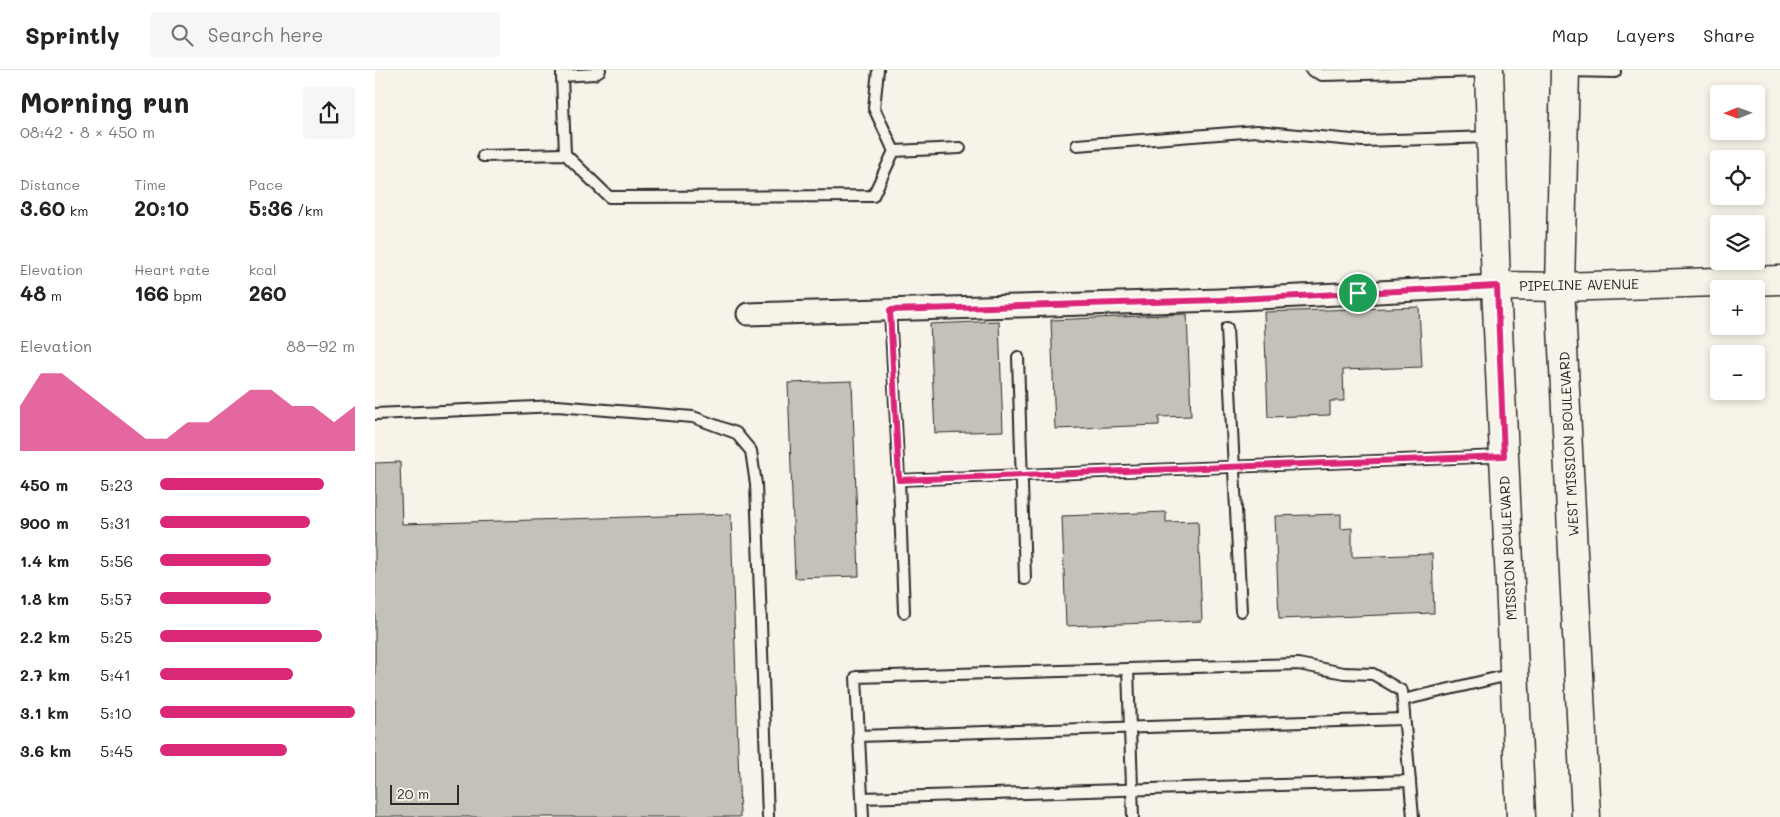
<!DOCTYPE html>
<meta charset="utf-8">
<style>
:root{--surface:#fff;--page:#f6f6f6;--text:#222;--muted:#767676;--line:#e0e0e0;--accent:#db2777}
body{margin:0;font-family:Mali,sans-serif;background:var(--page);color:var(--text);height:100vh;display:flex;flex-direction:column;font-size:19px;white-space:nowrap}
*{box-sizing:border-box;margin:0}
p{font-size:16px;color:var(--muted)}
.icon{flex:none;width:28px;height:28px;fill:none;stroke:currentColor;stroke-width:2;stroke-linecap:round;stroke-linejoin:round}
.map{position:relative;flex:1;overflow:hidden}
.drawer{display:flex;flex-direction:column;background:var(--surface);width:375px}
.drawer>*{flex:none}
.needle{width:32px;rotate:269deg}
.tools{position:absolute;left:1335px;top:15px;display:grid;gap:10px}
.tools a{display:grid;place-items:center;width:55px;height:55px;border-radius:5px;background:var(--surface);box-shadow:0 2px 8px #0003;font-size:25px}
.scale{position:absolute;left:15px;bottom:12px;width:69px;box-sizing:border-box;padding-left:5px;border:2px solid #2b2b2b;border-top:0;font-size:14px;line-height:18px;white-space:nowrap;color:#2b2b2b;-webkit-text-stroke:4px #f7f3e8;paint-order:stroke}
.pin{position:absolute;display:grid;place-items:center;width:42px;height:42px;color:#fff;margin:-21px;border:2px solid #fff;border-radius:50%;box-shadow:0 1px 5px #0007}
.round{display:grid;place-items:center;flex:none;width:52px;height:52px;border-radius:5px;background:var(--page)}
.headline{display:flex;align-items:center;justify-content:space-between;height:85px;padding:0 20px}
h1{font-size:28px;font-weight:700;line-height:38px}
.figures{display:grid;grid-template-columns:repeat(3,1fr);gap:8px;height:85px;padding:5px 20px}
.figures div{display:grid;align-content:center}
.figures b{font-size:21px;font-weight:700}
.figures small{font-size:14px;font-weight:400}
.figures p{font-size:14px}
.chart{height:140px;padding:10px 20px}
.chart p{display:flex;justify-content:space-between}
.chart svg{width:100%;height:90px;margin-top:5px;fill:var(--accent);opacity:.7}
ul{padding:0 20px;list-style:none;font-size:16px}
li{display:grid;grid-template-columns:80px 60px 1fr;align-items:center;height:38px}
li i{height:12px;border-radius:6px;background:var(--accent)}
header{display:flex;align-items:center;gap:30px;box-sizing:border-box;height:70px;padding:0 25px;background:var(--surface);border-bottom:1px solid var(--line)}
header strong{font-size:24px}
nav{display:flex;gap:28px;margin-inline-start:auto;font-size:18px}
.search{width:350px;height:45px;background:var(--page);display:flex;align-items:center;gap:12px;box-sizing:border-box;padding:0 18px;border-radius:5px;color:var(--muted);font-size:19px}
main{display:flex;flex:1;min-height:0}
.map>svg:first-child{display:block}
</style>
<header>
<strong>Sprintly</strong>
<div class="search"><svg class="icon" aria-label="search" viewBox="0 0 24 24"><circle cx="10" cy="10" r="6"/><path d="M15 15l6 6"/></svg>Search here</div>
<nav><a>Map</a><a>Layers</a><a>Share</a></nav>
</header>
<main>
<section class="drawer">
<div class="headline"><div><h1>Morning run</h1><p>08:42 · 8 × 450 m</p></div><a class="round"><svg class="icon" aria-label="share" viewBox="0 0 24 24"><path d="M12 15V3M7 8l5-5 5 5M5 13v7h14v-7"/></svg></a></div>
<div class="figures">
<div><p>Distance</p><b>3.60<small> km</small></b></div>
<div><p>Time</p><b>20:10</b></div>
<div><p>Pace</p><b>5:36<small> /km</small></b></div>
</div>
<div class="figures">
<div><p>Elevation</p><b>48<small> m</small></b></div>
<div><p>Heart rate</p><b>166<small> bpm</small></b></div>
<div><p>kcal</p><b>260</b></div>
</div>
<div class="chart"><p><span>Elevation</span>88–92 m</p>
<svg viewBox="0 0 160 44" preserveAspectRatio="none"><path d="M0 44V22L10 6L20 6L30 14L40 22L50 30L60 38L70 38L80 30L90 30L100 22L110 14L120 14L130 22L140 22L150 30L160 22V44z"/></svg>
</div>
<ul>
<li><b>450 m</b>5:23<i style="width:84%"></i></li>
<li><b>900 m</b>5:31<i style="width:77%"></i></li>
<li><b>1.4 km</b>5:56<i style="width:57%"></i></li>
<li><b>1.8 km</b>5:57<i style="width:57%"></i></li>
<li><b>2.2 km</b>5:25<i style="width:83%"></i></li>
<li><b>2.7 km</b>5:41<i style="width:68%"></i></li>
<li><b>3.1 km</b>5:10<i style="width:100%"></i></li>
<li><b>3.6 km</b>5:45<i style="width:65%"></i></li>
</ul>
</section>
<div class="map">
<svg width="1405" height="747" viewBox="0 0 1405 747">
<rect width="100%" height="100%" fill="#f7f3e8"/>
<filter id="ink" filterUnits="userSpaceOnUse"><feTurbulence type="fractalNoise" baseFrequency=".02" numOctaves="2"/><feDisplacementMap in="SourceGraphic" scale="10" xChannelSelector="R" yChannelSelector="G"/><feConvolveMatrix kernelMatrix="1 2 1 2 8 2 1 2 1" color-interpolation-filters="sRGB"/></filter>
<g filter="url(#ink)">
<g fill="#c4c1b9" stroke="#2b2b2b">
<path d="M1044,237L1047,297L968,300L969,331H955V345L893,347L889,242Z"/>
<path d="M812,244L816,346L784,347V355L680,359L676,250Z"/>
<path d="M624,251L628,361L560,363L555,254Z"/>
<path d="M477,311L484,506L420,508L413,313Z"/>
<path d="M25,392L27,454L356,444L365,747H0V393Z"/>
<path d="M791,442V452L823,451L827,551L691,556L687,446Z"/>
<path d="M966,444V459L977,458V487L1057,484L1059,543L904,549L900,446Z"/>
</g>
<g fill="none" stroke-linecap="round" stroke-linejoin="round">
<defs>
<g id="lane">
<path d="M187,0V6L219,4L225,0"/>
<path d="M503,0L499,38L519,81"/>
<path d="M936,0L947,5L1113,1"/>
<path d="M1191,1L1240,2V0"/>
<path d="M187,6L190,84"/>
<path d="M702,75L882,61L988,71L1116,67"/>
<path d="M108,86L190,84L234,127L498,126L519,81L585,78"/>
<path d="M515,240L524,410L1128,386"/>
<path d="M852,258L866,541"/>
<path d="M643,287L650,509"/>
<path d="M0,344L182,336L318,347L361,363L376,381L381,414L393,747"/>
<path d="M524,410L529,542"/>
<path d="M753,599L758,747"/>
<path d="M1028,630L1138,604"/>
<path d="M483,666L1029,649"/>
<path d="M487,728L1035,711"/>
<path d="M488,747L481,607L923,594L969,603L998,604L1027,621L1038,747"/>
</g>
<path id="street" d="M373,244L844,230L1121,216"/>
<path id="secondary" d="M1121,216L1185,217L1405,210"/>
<g id="primary">
<path d="M1114,0L1121,216L1146,747"/>
<path d="M1190,0L1185,217L1211,747"/>
</g>
</defs>
<use href="#lane" stroke="#2b2b2b" stroke-width="14"/>
<use href="#street" stroke="#2b2b2b" stroke-width="25"/>
<use href="#secondary" stroke="#2b2b2b" stroke-width="31"/>
<use href="#primary" stroke="#2b2b2b" stroke-width="31"/>
<use href="#lane" stroke="#f7f3e8" stroke-width="10"/>
<use href="#street" stroke="#f7f3e8" stroke-width="21"/>
<use href="#secondary" stroke="#f7f3e8" stroke-width="28"/>
<use href="#primary" stroke="#f7f3e8" stroke-width="28"/>
</g>
</g>
<g fill="none" stroke-linecap="round" stroke-linejoin="round" filter="url(#ink)">
<defs>
<path id="route" d="M1122,216L1129,386L524,410L515,240L844,230Z"/>
</defs>
<use href="#route" stroke="#fff" stroke-width="10"/>
<use href="#route" stroke="#db2777" stroke-width="6"/>
</g>
<g text-anchor="middle" stroke-width="4.5" stroke-linejoin="round" paint-order="stroke">
<g font-size="14" fill="#2b2b2b" stroke="#f7f3e8">
<text transform="translate(1204 215) rotate(-1)" y="5">PIPELINE AVENUE</text>
<text transform="translate(1194 374) rotate(-93)" y="5">WEST MISSION BOULEVARD</text>
<text transform="translate(1133 478) rotate(-93)" y="5">MISSION BOULEVARD</text>
</g>
</g>
</svg>
<div class="tools">
<a><svg class="needle" viewBox="-14 -14 28 28"><path d="M0-13l5 13h-10z" fill="#e53935"/><path d="M0 13l5-13h-10z" fill="#767676"/></svg></a>
<a><svg class="icon" aria-label="locate" viewBox="0 0 24 24"><circle cx="12" cy="12" r="6"/><path d="M12 2v4M12 18v4M2 12h4M18 12h4"/></svg></a>
<a><svg class="icon" aria-label="layers" viewBox="0 0 24 24"><path d="M12 4l9 5-9 5-9-5zM3 14l9 5 9-5"/></svg></a>
<a>+</a>
<a>−</a>
</div>
<div class="scale">20 m</div>
<div class="pin" style="left:983px;top:223px;background:#1e9e55"><svg class="icon" aria-label="arrive" viewBox="0 0 24 24"><path d="M6 21V4h12l-3 4 3 4H6"/></svg></div>
</div>
</main>
